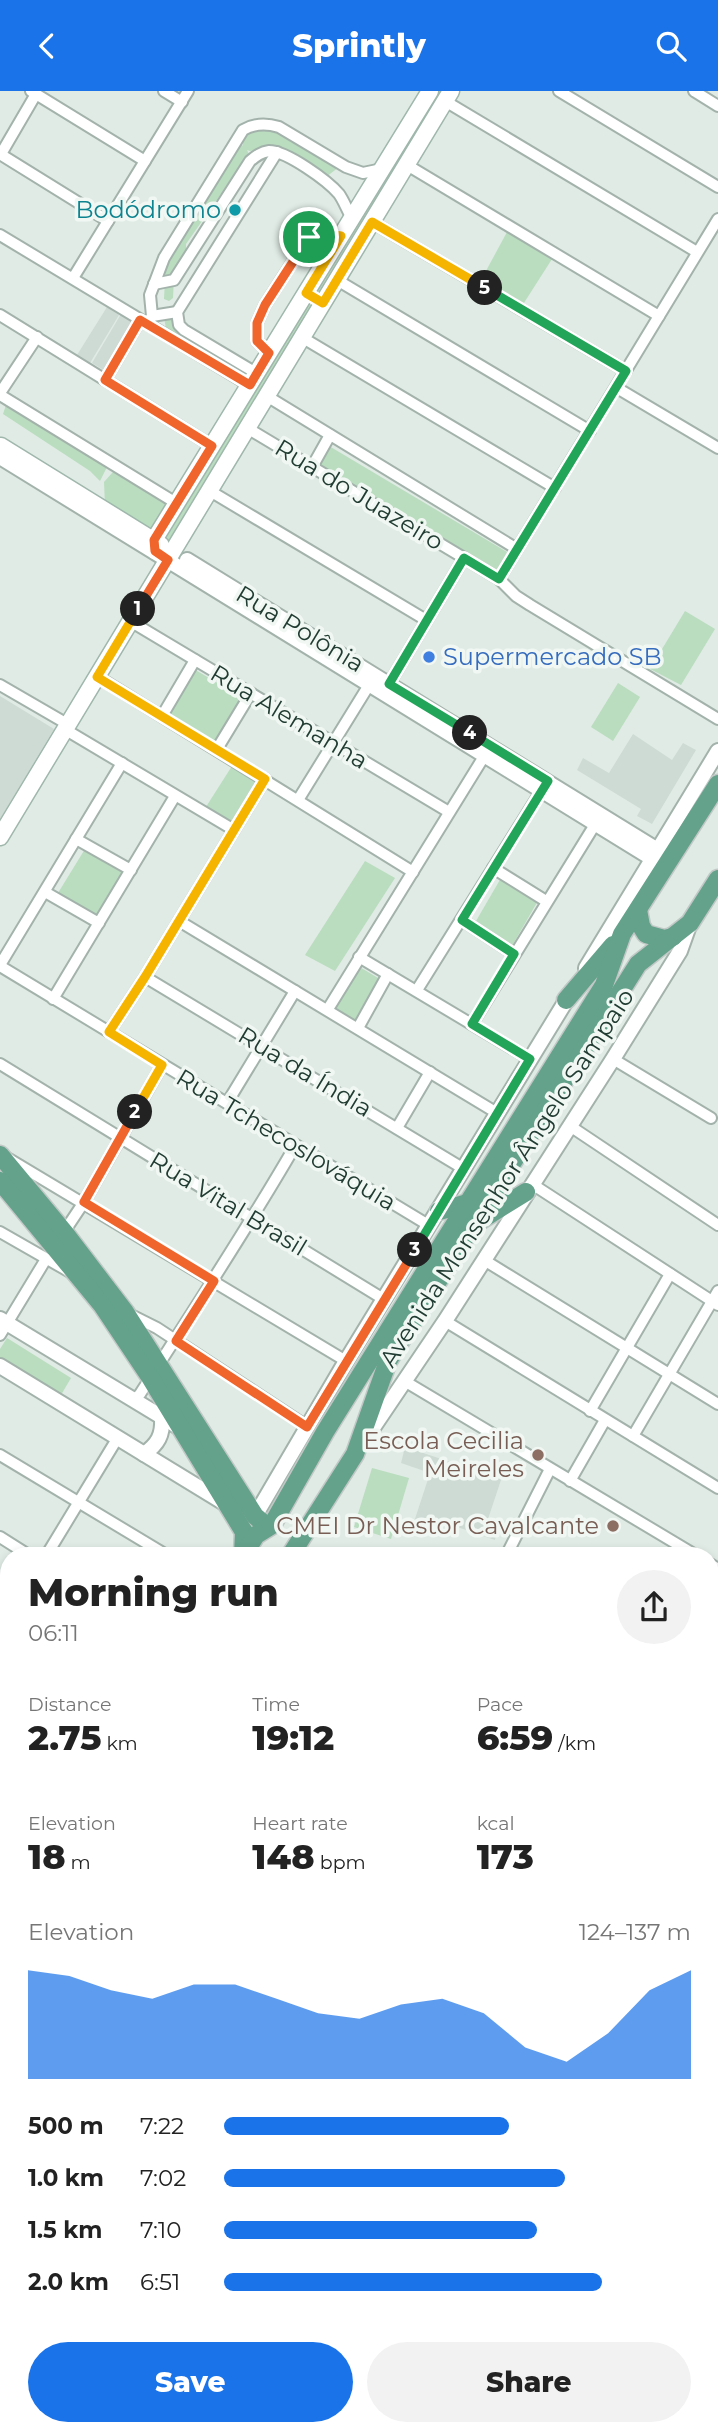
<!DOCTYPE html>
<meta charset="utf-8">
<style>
:root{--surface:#fff;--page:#f2f2f2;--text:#222;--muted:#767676;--accent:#1a73e8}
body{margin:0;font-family:Montserrat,sans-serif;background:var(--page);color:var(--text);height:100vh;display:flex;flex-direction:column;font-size:26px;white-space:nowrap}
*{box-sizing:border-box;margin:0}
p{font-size:23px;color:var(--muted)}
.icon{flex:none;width:38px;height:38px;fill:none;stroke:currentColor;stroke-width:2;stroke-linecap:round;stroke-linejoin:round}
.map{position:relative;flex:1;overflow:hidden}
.details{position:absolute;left:0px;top:1456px;width:719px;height:889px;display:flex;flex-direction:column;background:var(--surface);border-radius:28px 28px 0 0;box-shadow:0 4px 10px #0003}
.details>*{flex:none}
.pin{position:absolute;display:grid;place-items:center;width:60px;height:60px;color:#fff;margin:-30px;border:4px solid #fff;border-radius:50%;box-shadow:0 2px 7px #0007}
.km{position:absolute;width:35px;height:35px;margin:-18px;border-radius:50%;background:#222;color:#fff;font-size:19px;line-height:35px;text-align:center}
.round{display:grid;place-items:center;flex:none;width:74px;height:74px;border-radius:37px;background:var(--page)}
.summary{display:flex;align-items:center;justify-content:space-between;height:119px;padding:0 28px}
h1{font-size:38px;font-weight:800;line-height:52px}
.stats{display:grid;grid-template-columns:repeat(3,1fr);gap:10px;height:119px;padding:7px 28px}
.stats div{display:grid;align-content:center}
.stats b{font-size:35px;font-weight:800}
.stats small{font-size:19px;font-weight:400}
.stats p{font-size:19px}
.chart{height:196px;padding:14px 28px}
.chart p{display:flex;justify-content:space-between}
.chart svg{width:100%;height:126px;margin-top:7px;fill:var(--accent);opacity:.7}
.action{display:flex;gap:14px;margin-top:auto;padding:14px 28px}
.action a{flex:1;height:80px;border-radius:42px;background:var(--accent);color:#fff;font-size:28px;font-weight:800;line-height:80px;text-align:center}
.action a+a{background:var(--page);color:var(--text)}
ul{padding:0 28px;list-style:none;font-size:23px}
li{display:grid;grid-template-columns:112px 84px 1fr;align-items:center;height:52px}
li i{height:18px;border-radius:9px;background:var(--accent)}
header{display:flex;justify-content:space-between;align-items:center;height:91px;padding:0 28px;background:var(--accent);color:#fff;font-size:32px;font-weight:800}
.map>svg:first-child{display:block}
</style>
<header><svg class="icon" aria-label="back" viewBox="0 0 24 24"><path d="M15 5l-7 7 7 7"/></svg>Sprintly<svg class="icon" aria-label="search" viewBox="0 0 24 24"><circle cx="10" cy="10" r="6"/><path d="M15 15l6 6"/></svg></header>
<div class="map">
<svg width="718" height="2345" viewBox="0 0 718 2345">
<rect width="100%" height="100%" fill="#e0ebe5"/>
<g fill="#cedbd4">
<path d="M107,216L119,224L90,272L77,264Z"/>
<path d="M121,223L141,236L112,284L92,272Z"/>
<path d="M0,605L54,638L0,728Z"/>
<path d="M633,643L672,669L683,652L696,659L652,733L637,725L641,718L577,679L583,667L609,682Z"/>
<path d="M405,1356L487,1383L490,1373L505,1377L487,1431L498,1434L495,1449L434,1428L430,1439L413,1434L430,1382L401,1372Z"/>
</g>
<g fill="#b9ddbe">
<path d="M435,0H447L323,204L314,199Z"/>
<path d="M262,37L283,44L339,76L326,86L282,56L250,60L247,59L249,63L186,153V163L174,186L173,207L169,210L164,208L166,168L239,51L243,55L242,46L249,40Z"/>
<path d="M507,141L552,168L522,215L480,191Z"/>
<path d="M307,212L316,216L171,452L163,446Z"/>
<path d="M173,216L179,240L193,251L251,282L248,287L166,238L163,220Z"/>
<path d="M6,314L107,376L100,390L90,380L3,323Z"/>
<path d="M329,355L507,461L495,485L316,376Z"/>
<path d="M113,381H119L170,414L151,444L105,415L104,391Z"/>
<path d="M685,520L715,538L681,594L650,578Z"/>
<path d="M192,577L245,608L216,656L164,623Z"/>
<path d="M618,592L640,606L613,650L591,636Z"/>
<path d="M232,675L258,691L230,735L204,719Z"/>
<path d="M85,758L127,783L102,827L58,802Z"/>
<path d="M365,770L395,787L335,880L305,864Z"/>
<path d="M501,787L539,808L512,855L476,830Z"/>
<path d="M358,875L388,893L361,938L331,918Z"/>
<path d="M7,1247L71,1287L58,1309L0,1275V1258Z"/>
<path d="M372,1377L409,1387L391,1448L354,1436Z"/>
</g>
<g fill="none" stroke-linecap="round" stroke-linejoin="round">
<defs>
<g id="minor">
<path d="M31,0L145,70"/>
<path d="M164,0L182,11"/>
<path d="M559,0L718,96"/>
<path d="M694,0L718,15"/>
<path d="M445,10L697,161"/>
<path d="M0,63L108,130"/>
<path d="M1,63L36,3"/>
<path d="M407,74L659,225"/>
<path d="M372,131L626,280"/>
<path d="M0,144L249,294"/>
<path d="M73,187L188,0"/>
<path d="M337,189L590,340"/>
<path d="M154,193L174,189L250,70C256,65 261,61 269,60C287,60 328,90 339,103C344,110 347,119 352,127"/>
<path d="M0,224L212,355"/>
<path d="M152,225L177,221"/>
<path d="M147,233L152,225L150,204L164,167L243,39C255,32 266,32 279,36L346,76L363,82L382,78"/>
<path d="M303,247L555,397"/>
<path d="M269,262L257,250V232L265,214L308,147L322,142L341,145"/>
<path d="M256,282L184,239L179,234L177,221L277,61"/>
<path d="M105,289L140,229"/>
<path d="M617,297L718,357"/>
<path d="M0,302L37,246"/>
<path d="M0,304L176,412"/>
<path d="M265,304L517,458"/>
<path d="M247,337L464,467L499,488L516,505L530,514L718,628"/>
<path d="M312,376L330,344"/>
<path d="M210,400L426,529"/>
<path d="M499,488L718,128"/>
<path d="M130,530L449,721"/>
<path d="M98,586L413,781"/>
<path d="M389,593L464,467"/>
<path d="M0,594L69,634"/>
<path d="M162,625L195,569"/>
<path d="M66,639L234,739"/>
<path d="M217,658L251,602"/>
<path d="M298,709L369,594"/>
<path d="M76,748L131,779"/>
<path d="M493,777L546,810"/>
<path d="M45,801L99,832"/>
<path d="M462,829L514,863"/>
<path d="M179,830L497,1022"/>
<path d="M359,866L530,968"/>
<path d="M0,874L122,672"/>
<path d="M0,875L430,1135"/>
<path d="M145,886L464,1078"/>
<path d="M417,899L545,694"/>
<path d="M53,908L175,705"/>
<path d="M328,918L488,659"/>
<path d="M472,933L599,727"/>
<path d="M358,937L388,883"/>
<path d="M109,941L145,886L265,688"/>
<path d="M613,968L711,1027"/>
<path d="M0,973L385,1209"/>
<path d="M227,1012L295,900"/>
<path d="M570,1035L718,1134"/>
<path d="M397,1037L430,981"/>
<path d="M9,1068L346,1270"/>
<path d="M532,1093L718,1214"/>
<path d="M0,1141L70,1181"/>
<path d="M64,1141L84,1111L162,974"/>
<path d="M484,1169L718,1313"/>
<path d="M129,1223L157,1237L308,1336"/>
<path d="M445,1230L718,1397"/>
<path d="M0,1244L46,1168"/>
<path d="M406,1291L697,1465"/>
<path d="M134,1309L140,1303C192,1221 246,1140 295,1055"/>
<path d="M590,1320L670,1183"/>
<path d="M633,1345L718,1200"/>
<path d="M0,1364L168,1465"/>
<path d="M570,1390L605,1329"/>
<path d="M0,1446L30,1465"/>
<path d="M46,1465L117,1348"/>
<path d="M506,1465L550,1378"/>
<path d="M710,1473L718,1478"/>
<path d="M0,1542L9,1527"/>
<path d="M710,1571L718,1570"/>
<path d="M0,1615L9,1620"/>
<path d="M710,1654H718"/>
<path d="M0,1698L9,1703"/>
<path d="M710,1740H718"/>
<path d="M0,1824L9,1830"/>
<path d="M710,1826L718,1825"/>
<path d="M0,1845L9,1833"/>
<path d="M710,1911L718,1910"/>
<path d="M710,1992L718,1991"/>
<path d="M0,2065L9,2053"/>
<path d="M710,2075L718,2074"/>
<path d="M0,2089L9,2077"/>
<path d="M0,2102L9,2108"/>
<path d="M710,2157L718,2156"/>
<path d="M710,2254L718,2253"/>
<path d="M345,2336L348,2345"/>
<path d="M442,2336L446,2345"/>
<path d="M536,2336L539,2345"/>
<path d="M677,2336L678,2345"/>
<path d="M135,2345L146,2336"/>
</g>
<g id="tertiary">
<path d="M0,366L661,773"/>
<path d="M187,469L664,763"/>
<path d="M586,877L718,660"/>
<path d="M0,1228L180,1337"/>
<path d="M0,1275L226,1413"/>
<path d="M364,1350L445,1230L613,968L680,860L690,832"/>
<path d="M144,1363C158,1353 163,1344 162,1327"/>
<path d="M255,1425L346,1270L572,900"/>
<path d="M710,1489H718"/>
<path d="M0,1920L9,1910"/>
</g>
<g id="secondary">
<path d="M0,357L1,355L161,454"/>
<path d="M155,460L154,449L430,0"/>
<path d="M0,746L451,0"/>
<path d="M640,2336L644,2345"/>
</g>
<g id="primary">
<path d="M638,819L641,835L646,843L664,848L673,846"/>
<path d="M566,909L613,854"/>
<path d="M0,1064L64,1141L125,1221L255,1425L268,1436"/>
<path d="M0,1090L102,1214L150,1286L244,1441L243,1464"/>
<path d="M439,1120L468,1112"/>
<path d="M476,1132L526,1101"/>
<path d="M243,1465L256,1444L272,1434L325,1341L604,894L622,843L718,693"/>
<path d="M290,1465L355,1363L388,1270L473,1134L638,873L690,832L718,788"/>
<path d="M0,1867L9,1855"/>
<path d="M0,1897L9,1885"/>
</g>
</defs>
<use href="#minor" stroke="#a3b3ac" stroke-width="14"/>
<use href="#tertiary" stroke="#a3b3ac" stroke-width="18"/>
<use href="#secondary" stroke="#9fb7ac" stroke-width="19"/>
<use href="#primary" stroke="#c1c8c6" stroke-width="21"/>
<use href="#minor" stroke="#fff" stroke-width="10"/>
<use href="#tertiary" stroke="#fff" stroke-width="14"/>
<use href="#secondary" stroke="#fff" stroke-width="16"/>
<use href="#primary" stroke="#64a28b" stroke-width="18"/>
</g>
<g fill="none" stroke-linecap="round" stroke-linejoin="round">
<defs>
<path id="split-1" d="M138,518L168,469L155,460L154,449L212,355L105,289L140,229L250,294L269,262L257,250V232L265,214L309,146"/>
<path id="split-2" d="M135,1021L162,974L109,941L145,886L265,688L97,586L138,518"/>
<path id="split-3" d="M135,1021L84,1111L214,1190L176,1250L307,1336L415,1159"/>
<path id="split-4" d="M415,1159L530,968L472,933L514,863L462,829L548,690L470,642"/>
<path id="split-5" d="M470,642L389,593L464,467L499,488L626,280L485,197"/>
<path id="split-6" d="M309,146L322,142L341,145L306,202L323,212L372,131L485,197"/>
</defs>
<use href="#split-1" stroke="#fff" stroke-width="14"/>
<use href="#split-2" stroke="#fff" stroke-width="14"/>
<use href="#split-3" stroke="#fff" stroke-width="14"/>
<use href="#split-4" stroke="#fff" stroke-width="14"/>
<use href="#split-5" stroke="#fff" stroke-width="14"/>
<use href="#split-6" stroke="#fff" stroke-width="14"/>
<use href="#split-1" stroke="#f0652b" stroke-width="9"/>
<use href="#split-2" stroke="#f5b400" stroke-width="9"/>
<use href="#split-3" stroke="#f0652b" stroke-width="9"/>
<use href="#split-4" stroke="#22a559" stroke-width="9"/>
<use href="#split-5" stroke="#22a559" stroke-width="9"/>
<use href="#split-6" stroke="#f5b400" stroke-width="9"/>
</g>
<circle fill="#0f9aa8" stroke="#f1f8f4" stroke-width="2.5" cx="235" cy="119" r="7"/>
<circle fill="#3f7fe0" stroke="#f1f8f4" stroke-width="2.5" cx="429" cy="566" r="7"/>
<g fill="#8d6e63" stroke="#f1f8f4" stroke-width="2.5">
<circle cx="538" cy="1364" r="7"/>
<circle cx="613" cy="1435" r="7"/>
</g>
<g text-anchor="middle" stroke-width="7" stroke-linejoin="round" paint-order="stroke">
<g font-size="24" fill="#0d838f" stroke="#f1f8f4" text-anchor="end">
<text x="221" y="127">Bodódromo</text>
</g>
<g font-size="24" fill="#213c32" stroke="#f1f8f4">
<text transform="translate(359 404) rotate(31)" y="8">Rua do Juazeiro</text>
<text transform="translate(300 538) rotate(31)" y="8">Rua Polônia</text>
<text transform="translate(289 626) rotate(31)" y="8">Rua Alemanha</text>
<text transform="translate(305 981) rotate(31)" y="8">Rua da Índia</text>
<text transform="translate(286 1049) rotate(31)" y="8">Rua Tchecoslováquia</text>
<text transform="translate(507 1087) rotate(-57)" y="8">Avenida Monsenhor Ângelo Sampaio</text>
<text transform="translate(228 1113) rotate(31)" y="8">Rua Vital Brasil</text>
</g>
<g font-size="24" fill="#366cbe" stroke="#f1f8f4" text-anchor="start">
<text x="443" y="574">Supermercado SB</text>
</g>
<g font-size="24" fill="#785e54" stroke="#f1f8f4" text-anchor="end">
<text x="524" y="1358">Escola Cecilia<tspan x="524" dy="28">Meireles</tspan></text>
<text x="599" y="1443">CMEI Dr Nestor Cavalcante</text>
</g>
</g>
</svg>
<div class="pin" style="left:309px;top:146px;background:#1e9e55"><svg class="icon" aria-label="arrive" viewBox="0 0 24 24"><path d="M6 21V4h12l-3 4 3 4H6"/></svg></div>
<b class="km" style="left:138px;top:518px">1</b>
<b class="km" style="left:135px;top:1021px">2</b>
<b class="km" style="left:415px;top:1159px">3</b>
<b class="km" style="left:470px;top:642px">4</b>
<b class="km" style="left:485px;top:197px">5</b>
<section class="details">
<div class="summary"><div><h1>Morning run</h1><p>06:11</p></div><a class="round"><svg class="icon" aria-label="share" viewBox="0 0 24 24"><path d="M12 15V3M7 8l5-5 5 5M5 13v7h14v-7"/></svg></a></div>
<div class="stats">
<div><p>Distance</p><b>2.75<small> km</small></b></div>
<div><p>Time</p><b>19:12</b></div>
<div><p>Pace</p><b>6:59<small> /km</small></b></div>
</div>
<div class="stats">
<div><p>Elevation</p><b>18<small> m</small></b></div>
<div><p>Heart rate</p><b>148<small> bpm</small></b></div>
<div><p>kcal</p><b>173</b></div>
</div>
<div class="chart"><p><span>Elevation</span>124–137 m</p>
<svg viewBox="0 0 160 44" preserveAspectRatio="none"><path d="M0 44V6L10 8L20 13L30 16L40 11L50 11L60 16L70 21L80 23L90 18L100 16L110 21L120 33L130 38L140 28L150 13L160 6V44z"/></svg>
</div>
<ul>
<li><b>500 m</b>7:22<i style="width:61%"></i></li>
<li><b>1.0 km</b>7:02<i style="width:73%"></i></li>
<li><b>1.5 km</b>7:10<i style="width:67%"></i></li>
<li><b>2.0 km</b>6:51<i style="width:81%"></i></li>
</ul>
<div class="action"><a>Save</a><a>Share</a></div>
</section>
</div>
